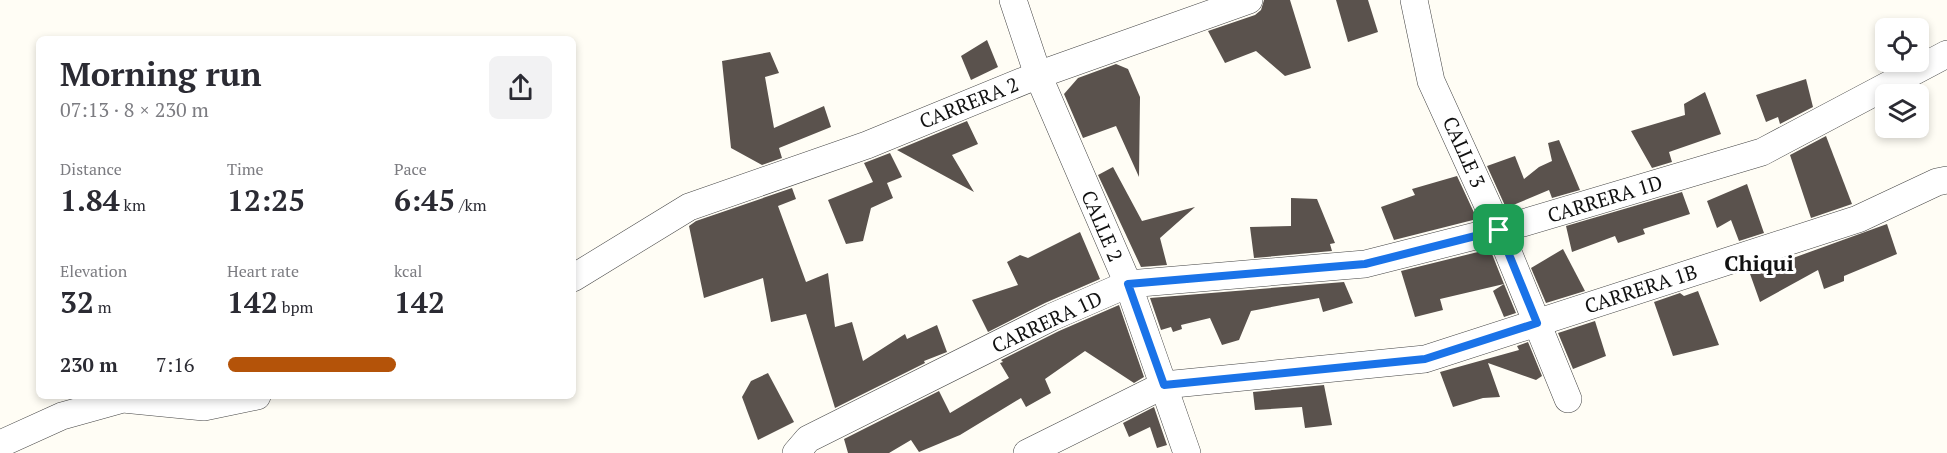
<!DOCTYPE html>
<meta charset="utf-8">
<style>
:root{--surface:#fff;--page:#f2f2f3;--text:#2b2b33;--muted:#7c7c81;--accent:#b45309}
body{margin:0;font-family:"PT Serif",serif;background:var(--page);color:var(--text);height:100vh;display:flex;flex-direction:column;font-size:22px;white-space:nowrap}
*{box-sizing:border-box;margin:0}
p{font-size:20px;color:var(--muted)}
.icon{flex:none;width:33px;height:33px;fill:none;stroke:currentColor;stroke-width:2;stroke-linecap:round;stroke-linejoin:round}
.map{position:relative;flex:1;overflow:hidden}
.details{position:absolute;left:36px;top:36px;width:540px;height:363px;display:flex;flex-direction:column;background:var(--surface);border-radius:9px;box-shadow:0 3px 9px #0003}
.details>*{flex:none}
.tools{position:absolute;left:1875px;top:18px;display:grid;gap:12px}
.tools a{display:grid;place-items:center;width:54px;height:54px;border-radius:9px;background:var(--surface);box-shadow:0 3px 9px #0003;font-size:30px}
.pin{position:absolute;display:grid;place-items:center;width:51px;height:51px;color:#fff;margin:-26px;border-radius:12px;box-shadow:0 3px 9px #0006}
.round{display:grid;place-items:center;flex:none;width:63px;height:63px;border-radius:9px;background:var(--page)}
.overview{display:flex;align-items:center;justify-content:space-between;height:102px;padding:0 24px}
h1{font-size:33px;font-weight:700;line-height:45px}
.figures{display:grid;grid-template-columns:repeat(3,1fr);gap:9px;height:102px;padding:6px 24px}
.figures div{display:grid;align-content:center}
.figures b{font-size:30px;font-weight:700}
.figures small{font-size:16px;font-weight:400}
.figures p{font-size:16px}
ul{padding:0 24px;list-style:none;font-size:20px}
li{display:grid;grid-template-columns:96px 72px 1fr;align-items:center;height:45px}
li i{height:15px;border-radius:8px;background:var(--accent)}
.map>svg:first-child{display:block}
</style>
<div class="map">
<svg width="1947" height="453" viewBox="0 0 1947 453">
<rect width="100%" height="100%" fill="#fffdf5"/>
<g fill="#5a524d">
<path d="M1264,0H1290L1311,68L1285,76L1256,51L1225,63L1208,31L1255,15L1261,10Z"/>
<path d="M1336,0H1368L1378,32L1348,42Z"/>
<path d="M987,40L998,67L971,80L961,56Z"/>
<path d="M770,52L779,73L765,77L774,128L824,106L831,127L779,148L782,158L762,165L731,148L722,61Z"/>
<path d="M1116,64L1128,69L1140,97L1139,177L1116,126L1083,138L1064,94L1078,78Z"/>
<path d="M1806,79L1813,107L1780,124L1778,117L1766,122L1756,95Z"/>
<path d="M1705,92L1721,134L1669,152L1672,162L1652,168L1631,131L1685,115L1684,104Z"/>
<path d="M967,121L978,144L952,155L974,192L897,150Z"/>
<path d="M1826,136L1852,204L1811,218L1790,155Z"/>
<path d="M1559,140L1580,190L1552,198L1549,190L1506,208L1487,166L1515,156L1524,179L1539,167L1552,161L1548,143Z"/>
<path d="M890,153L902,177L887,183L893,198L871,208L863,241L846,244L828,200L873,182L864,163Z"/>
<path d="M1113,167L1142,221L1195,207L1160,238L1167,265L1141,267L1098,175Z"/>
<path d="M1457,176L1477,219L1394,240L1381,207L1415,195L1412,189Z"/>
<path d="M1747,184L1764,233L1739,241L1731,220L1717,228L1707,201Z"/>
<path d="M792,188L796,199L778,206L806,282L828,273L835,327L852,322L863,361L905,334L907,339L937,325L947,352L924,361L925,363L835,408L806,314L771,322L763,278L704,298L689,226L696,221Z"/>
<path d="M1682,192L1690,214L1643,229L1645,234L1618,243L1615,236L1572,252L1566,226Z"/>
<path d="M1291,198L1317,199L1335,243L1330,244L1332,251L1254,258L1250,227L1291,226Z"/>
<path d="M1887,224L1897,254L1844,276V281L1824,289L1818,270L1760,302L1749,271L1781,261L1782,262Z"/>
<path d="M1080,232L1100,279L1045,303L988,332L972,300L1018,285L1007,262L1020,255L1028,258Z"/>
<path d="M1490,249L1504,284L1440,299L1443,310L1415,317L1401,271Z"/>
<path d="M1563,249L1585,291L1546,303L1531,268Z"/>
<path d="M1344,282L1353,303L1323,312L1319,298L1251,311L1239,340L1222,345L1210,318L1181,325L1182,329L1173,332L1171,327L1161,330L1150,298Z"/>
<path d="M1504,284L1516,313L1504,317L1493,291Z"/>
<path d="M1698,291L1719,345L1673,356L1654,302L1680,293L1684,296Z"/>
<path d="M1119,305L1144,377L1134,383L1085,351L1045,379L1051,393L1026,407L1021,398L960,435L919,452L911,440L889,453H848L844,439L939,391L950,413L1009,378L1000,363L1003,362L1001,360L1059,331Z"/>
<path d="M1595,321L1606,356L1573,369L1558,333Z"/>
<path d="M1528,342L1542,376L1536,380L1488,363L1500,397L1483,398L1453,407L1440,372L1519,350L1517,346Z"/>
<path d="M768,373L794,422L758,440L742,397L751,381Z"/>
<path d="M1324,385L1332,425L1305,428L1302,407L1255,410L1253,392Z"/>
<path d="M1154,407L1167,445L1157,448L1150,427L1129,437L1123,423Z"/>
</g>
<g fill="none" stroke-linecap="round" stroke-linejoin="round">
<defs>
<g id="street">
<path d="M1013,0L1038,75L1128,284L1187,453"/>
<path d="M1414,0L1431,81L1499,230L1568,399"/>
<path d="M573,278L689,207L867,145L1038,75L1249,0"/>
<path d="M0,444L62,416L123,399L204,407L257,396"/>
<path d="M796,453L808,439L1052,317L1128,284L1365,264L1499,230L1762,152L1947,54"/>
<path d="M1027,453L1164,385L1425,359L1858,219L1937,182L1947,180"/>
</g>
</defs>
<use href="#street" stroke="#444" stroke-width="28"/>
<use href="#street" stroke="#fff" stroke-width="27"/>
</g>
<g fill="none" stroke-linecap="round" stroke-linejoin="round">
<defs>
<path id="route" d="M1499,230L1537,323L1425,359L1164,385L1128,284L1365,264Z"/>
</defs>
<use href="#route" stroke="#fff" stroke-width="12"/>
<use href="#route" stroke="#1a73e8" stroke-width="8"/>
</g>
<g text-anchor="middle" stroke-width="6" stroke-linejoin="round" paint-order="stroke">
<g font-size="20" fill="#111" stroke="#fff">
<text transform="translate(969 103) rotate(-22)" y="7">CARRERA 2</text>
<text transform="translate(1464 152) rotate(66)" y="7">CALLE 3</text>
<text transform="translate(1605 199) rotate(-17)" y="7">CARRERA 1D</text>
<text transform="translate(1102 226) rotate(67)" y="7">CALLE 2</text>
<text transform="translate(1641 289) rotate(-18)" y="7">CARRERA 1B</text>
<text transform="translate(1047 322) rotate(-25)" y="7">CARRERA 1D</text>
</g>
<g font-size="22" font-weight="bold" fill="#111" stroke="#fff">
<text x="1759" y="271">Chiqui</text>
</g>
</g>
</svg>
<div class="tools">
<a><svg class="icon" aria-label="locate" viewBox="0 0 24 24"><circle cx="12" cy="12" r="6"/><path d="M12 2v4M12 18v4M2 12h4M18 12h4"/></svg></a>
<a><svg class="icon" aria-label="layers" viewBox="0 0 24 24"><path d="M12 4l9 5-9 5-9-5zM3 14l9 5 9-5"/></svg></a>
</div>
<div class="pin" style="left:1499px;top:230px;background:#1e9e55"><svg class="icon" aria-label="arrive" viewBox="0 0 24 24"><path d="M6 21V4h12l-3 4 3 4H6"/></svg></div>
<section class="details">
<div class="overview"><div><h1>Morning run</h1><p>07:13 · 8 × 230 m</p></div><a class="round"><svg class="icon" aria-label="share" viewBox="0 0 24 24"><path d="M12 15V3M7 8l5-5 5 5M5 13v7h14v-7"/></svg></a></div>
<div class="figures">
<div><p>Distance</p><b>1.84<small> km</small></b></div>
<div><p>Time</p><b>12:25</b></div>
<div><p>Pace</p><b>6:45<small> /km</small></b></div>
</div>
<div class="figures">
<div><p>Elevation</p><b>32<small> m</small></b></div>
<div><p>Heart rate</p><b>142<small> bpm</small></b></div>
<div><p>kcal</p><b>142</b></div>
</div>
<ul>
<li><b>230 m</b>7:16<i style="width:52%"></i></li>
</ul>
</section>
</div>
